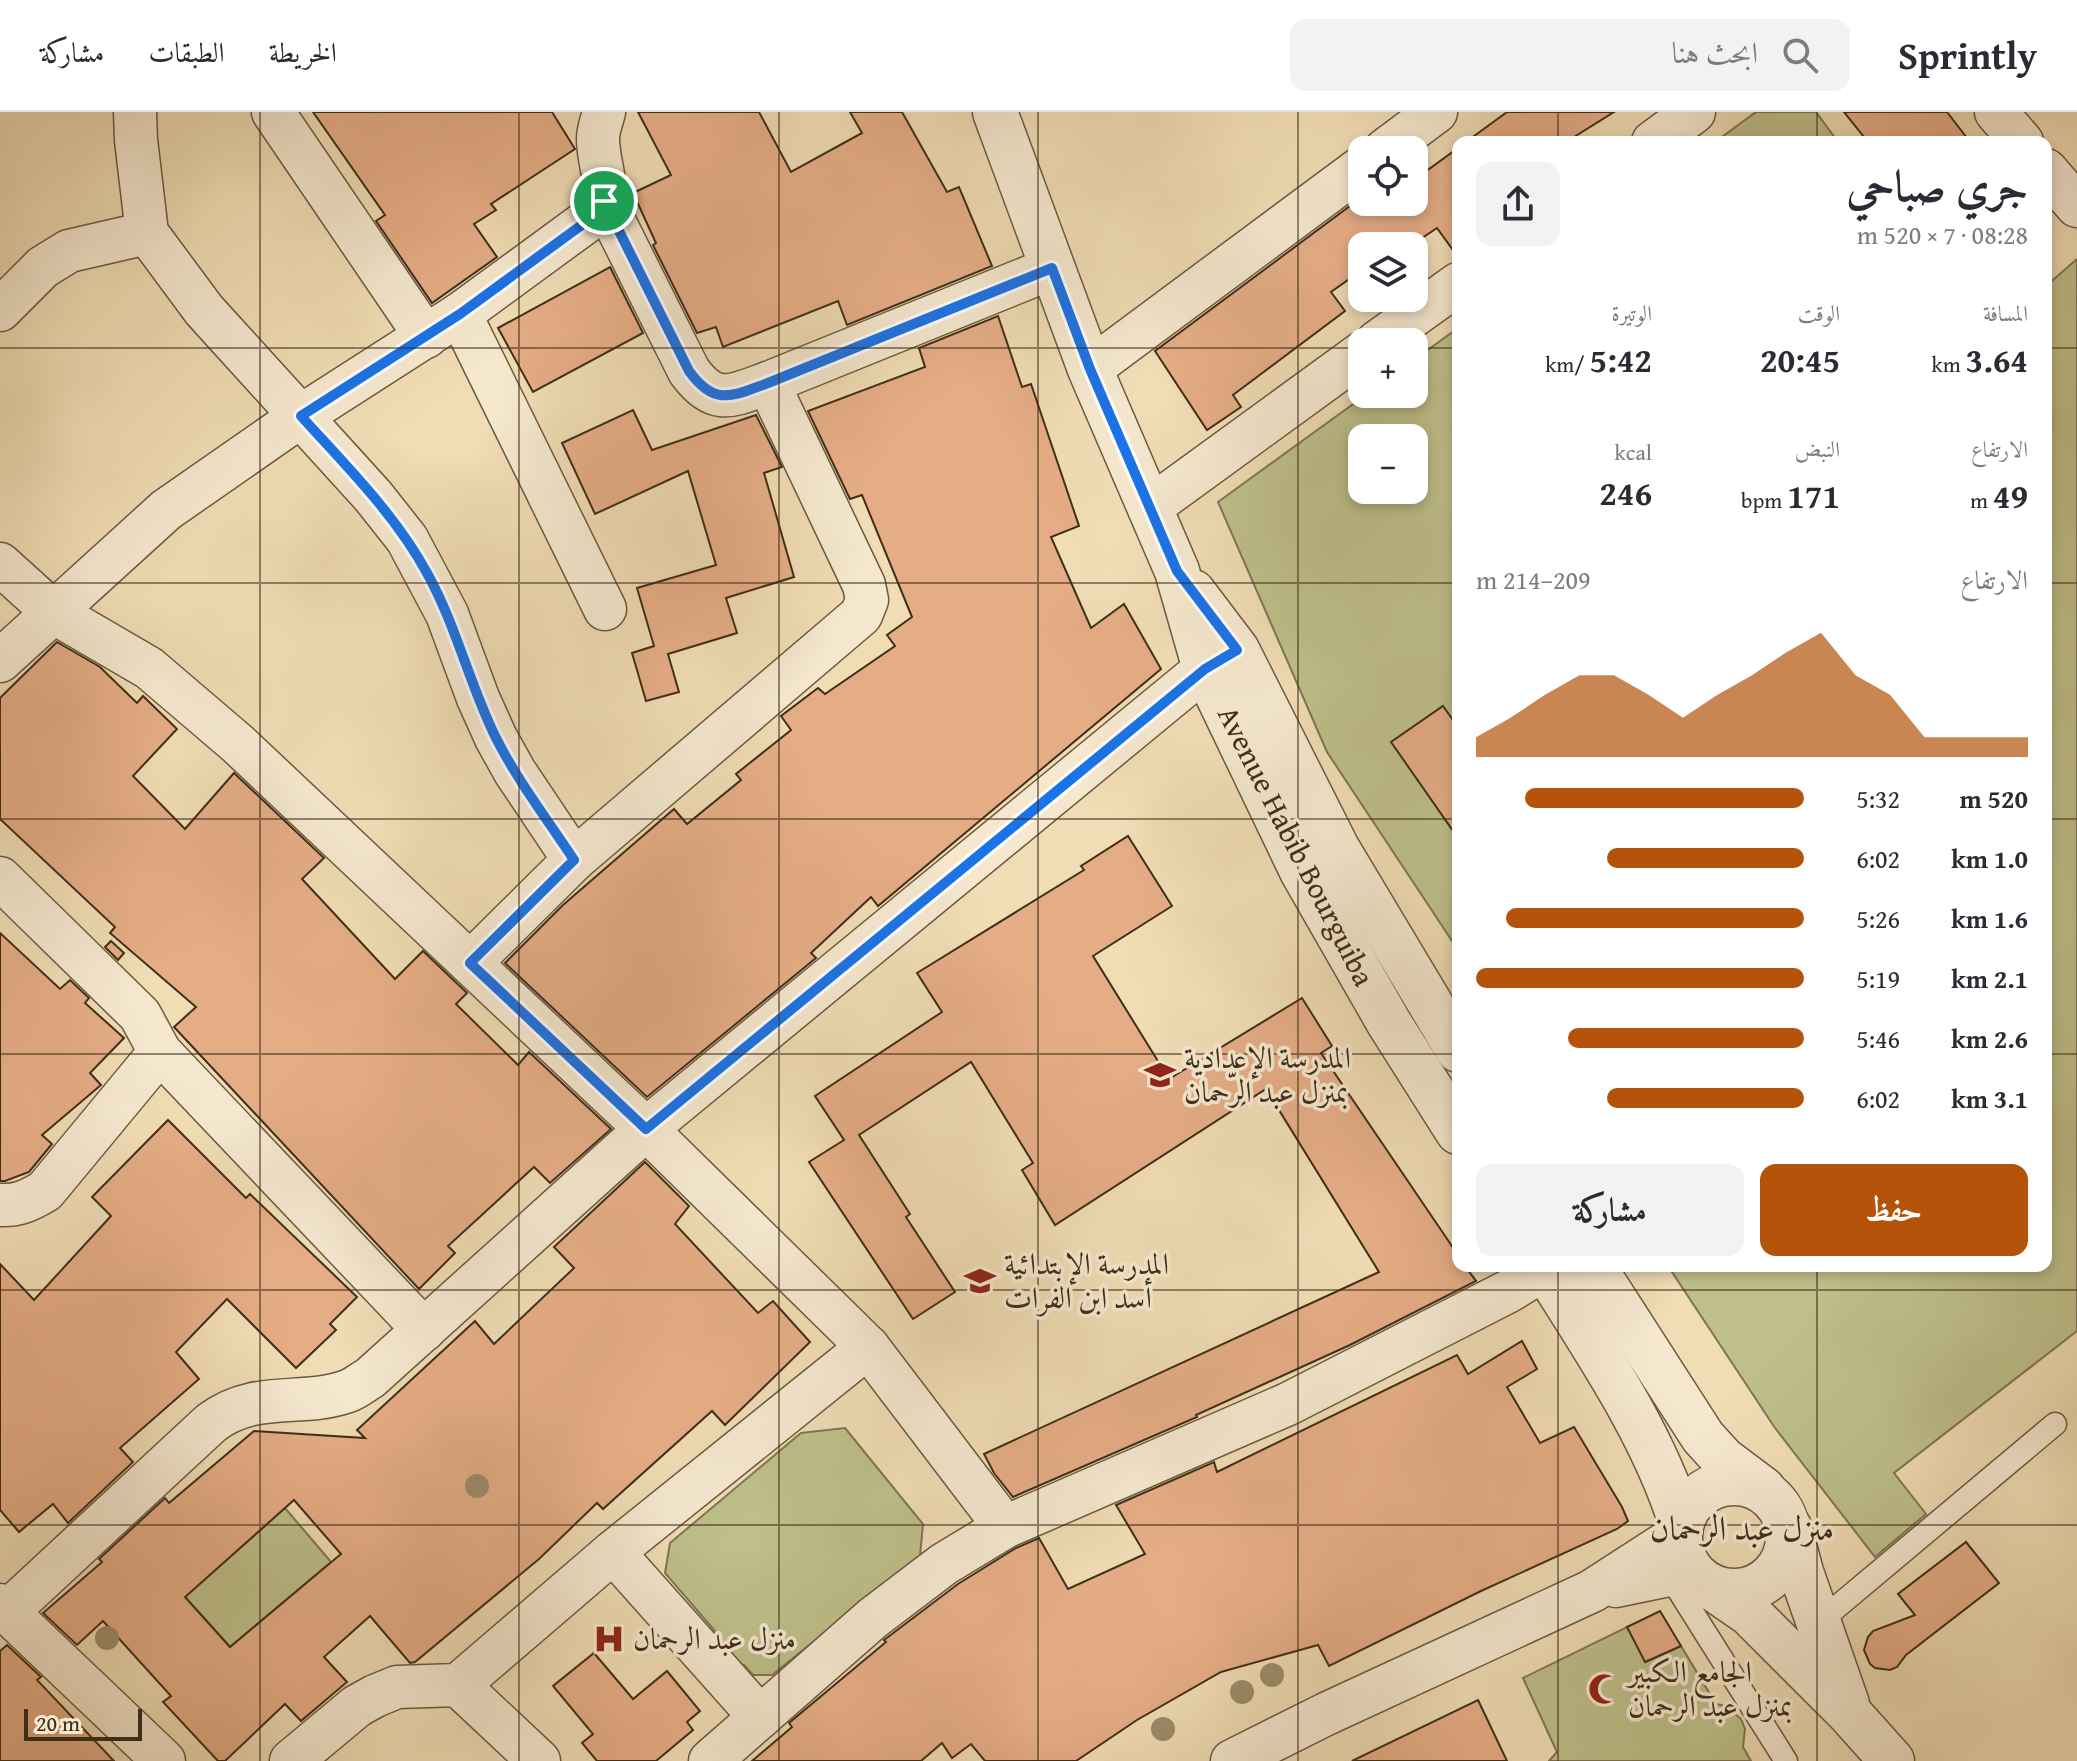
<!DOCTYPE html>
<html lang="ar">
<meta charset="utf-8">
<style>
:root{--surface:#fff;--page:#f2f2f3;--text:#2b2b33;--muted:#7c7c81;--line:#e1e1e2;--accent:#b45309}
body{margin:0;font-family:"Gentium Book Plus",Amiri,serif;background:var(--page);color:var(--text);direction:rtl;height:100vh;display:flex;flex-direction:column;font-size:30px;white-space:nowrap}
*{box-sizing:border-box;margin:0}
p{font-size:26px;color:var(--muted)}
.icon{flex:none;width:44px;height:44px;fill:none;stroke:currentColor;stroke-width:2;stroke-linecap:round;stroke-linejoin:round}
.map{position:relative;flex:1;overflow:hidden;direction:ltr}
.panel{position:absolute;left:1452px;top:24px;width:600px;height:1136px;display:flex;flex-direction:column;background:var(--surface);border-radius:16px;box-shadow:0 4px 12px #0003;direction:rtl}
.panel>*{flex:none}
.fabs{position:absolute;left:1348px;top:24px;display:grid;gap:16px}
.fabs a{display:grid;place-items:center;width:80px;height:80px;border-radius:16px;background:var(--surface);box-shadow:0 4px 12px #0003;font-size:40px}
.scale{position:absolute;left:24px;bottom:20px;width:118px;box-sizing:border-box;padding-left:8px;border:4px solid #3f2e19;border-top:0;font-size:22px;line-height:28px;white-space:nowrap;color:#3f2e19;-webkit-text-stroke:6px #f5e8cf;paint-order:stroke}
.pin{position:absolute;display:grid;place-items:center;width:68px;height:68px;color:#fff;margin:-34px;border:4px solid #fff;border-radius:50%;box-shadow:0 2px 8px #0007}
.round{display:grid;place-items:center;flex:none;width:84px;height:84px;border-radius:16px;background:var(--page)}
.summary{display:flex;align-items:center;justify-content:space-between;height:136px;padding:0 24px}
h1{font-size:44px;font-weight:700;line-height:60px}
.figures{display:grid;grid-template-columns:repeat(3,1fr);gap:12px;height:136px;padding:8px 24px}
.figures div{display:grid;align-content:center}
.figures b{font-size:34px;font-weight:700}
.figures small{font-size:22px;font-weight:400}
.figures p{font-size:22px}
.chart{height:224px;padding:16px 24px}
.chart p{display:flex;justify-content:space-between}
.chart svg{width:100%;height:144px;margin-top:8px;fill:var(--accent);opacity:.7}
.cta{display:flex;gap:16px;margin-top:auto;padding:16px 24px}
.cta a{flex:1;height:92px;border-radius:16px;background:var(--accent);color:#fff;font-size:32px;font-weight:700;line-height:92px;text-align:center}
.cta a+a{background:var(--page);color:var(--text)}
ul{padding:0 24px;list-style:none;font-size:26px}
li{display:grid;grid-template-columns:128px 96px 1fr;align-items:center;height:60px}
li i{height:20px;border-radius:10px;background:var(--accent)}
header{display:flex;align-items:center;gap:48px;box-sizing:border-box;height:112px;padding:0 40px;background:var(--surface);border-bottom:2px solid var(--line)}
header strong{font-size:38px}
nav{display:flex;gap:44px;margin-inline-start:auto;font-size:28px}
.search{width:560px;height:72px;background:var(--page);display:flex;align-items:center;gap:20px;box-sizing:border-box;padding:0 28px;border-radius:16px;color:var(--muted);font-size:30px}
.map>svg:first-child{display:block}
</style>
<header>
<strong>Sprintly</strong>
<div class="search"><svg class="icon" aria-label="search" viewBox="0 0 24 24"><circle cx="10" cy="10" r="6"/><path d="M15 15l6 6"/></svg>ابحث هنا</div>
<nav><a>الخريطة</a><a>الطبقات</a><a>مشاركة</a></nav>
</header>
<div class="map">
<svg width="2077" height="1649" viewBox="0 0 2077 1649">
<rect width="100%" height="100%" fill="#f0dcb5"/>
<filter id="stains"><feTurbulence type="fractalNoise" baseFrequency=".0025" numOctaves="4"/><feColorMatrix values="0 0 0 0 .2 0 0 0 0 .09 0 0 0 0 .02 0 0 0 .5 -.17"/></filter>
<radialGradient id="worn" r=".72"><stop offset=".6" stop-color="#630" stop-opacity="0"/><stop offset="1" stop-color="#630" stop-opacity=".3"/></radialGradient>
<g fill="#bebf8a" stroke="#7e7652" stroke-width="2" fill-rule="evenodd">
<path d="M1756,0H1816L1838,30H1715Z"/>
<path d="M2077,147V1219L1894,1361L1926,1402L1875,1445L1775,1316L1668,1154H2046V174Z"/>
<path d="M1458,216V838L1327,640L1218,390L1367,282H1414V248ZM1362,326H1414V378H1362Z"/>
<path d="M845,1316L923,1412L920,1444L772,1563H753L744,1553H734L718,1535L715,1519L665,1461L670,1431L801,1321Z"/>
<path d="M285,1396L331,1450L230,1535L185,1485Z"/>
<path d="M1627,1515L1646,1550L1681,1534L1716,1592L1726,1594L1741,1607L1745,1617L1743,1635L1751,1649H1549L1557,1640L1523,1566Z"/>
</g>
<g fill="#e5ad86" stroke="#3f2e19" stroke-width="2" fill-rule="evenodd">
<path d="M313,0H552L575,37L491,92L496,98L474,112L497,145L432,191L376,109L385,103Z"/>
<path d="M638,0H759L791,60L862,21L850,0H902L947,80L959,75L992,154L847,213L838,189L723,235L716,215L697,221L653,133L656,131L633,81L671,63Z"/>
<path d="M1507,0H1614L1566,30H1466Z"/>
<path d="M1844,0H1947L1970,30H1868Z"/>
<path d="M1458,36V145L1437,116L1410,134H1362V158L1331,180L1345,199L1233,283L1241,295L1207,318L1155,239L1362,85V90H1414V68Z"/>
<path d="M610,155L643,221L533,280L498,216Z"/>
<path d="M998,204L1022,275L1031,272L1079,414L1051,425L1091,516L1124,492L1161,557L878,794L871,785L811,841L816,846L647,985L505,851L563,793L674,697L687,712L741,668L736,662L791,618L781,604L818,576L825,582L895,534L887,523L912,505L862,383L850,387L808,299L925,255L919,236Z"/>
<path d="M633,298L652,338L756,303L782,355L764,361L794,465L726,486L737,521L668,542L679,580L646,589L632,541L654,534L637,476L716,453L688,359L595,402L562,331Z"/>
<path d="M57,530L100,555L137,591L143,584L177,617L133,664L185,717L234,661L324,746L302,767L395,867L423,839L467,881L456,892L518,953L529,940L611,1017L550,1071L534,1055L448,1134L455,1141L419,1177L174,915L196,895L110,821L115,815L0,707V586Z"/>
<path d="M1443,594L1458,615V726L1391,630Z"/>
<path d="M1128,724L1172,794L1093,844L1169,967L1302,886L1332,934L1321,941L1458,1143V1154H1465L1476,1169L1350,1233L1196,1303L1197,1305L1013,1385L994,1361L984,1342L1379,1160L1266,977L1055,1113L1022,1058L1033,1051L971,950L859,1023L910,1102L906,1105L955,1180L913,1207L809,1050L844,1028L815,984L942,900L917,861L1084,758L1081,754Z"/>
<path d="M0,821L60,877L70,868L89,886L85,891L124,926L90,961L101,973L42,1023L52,1032L29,1060L5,1069H0Z"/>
<path d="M111,829L124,841L118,848L105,835Z"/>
<path d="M168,1008L246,1086L250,1082L357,1185L330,1212L336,1218L296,1256L227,1187L176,1240L199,1267L120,1336L133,1350L68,1411L53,1392L19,1420L0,1398V1152L34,1188L111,1104L92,1085Z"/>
<path d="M645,1050L689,1094L675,1112L758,1201L773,1189L810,1230L725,1313L712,1299L603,1397L597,1391L539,1447L415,1550L410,1551L370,1504L324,1545L347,1570L301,1609L285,1592L225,1649H218L163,1590L171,1584L103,1509L77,1533L43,1501L102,1450L99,1447L165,1386L169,1391L254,1319L365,1326L357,1318L475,1209L494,1232L574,1156L554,1135ZM294,1388L341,1442L230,1535L185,1485Z"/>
<path d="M1522,1229L1537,1257L1507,1275L1540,1331L1574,1315L1622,1395L1628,1409L1617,1417L1481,1479L1329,1554L1318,1533L1221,1560L1137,1608L1076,1649H985L971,1632L952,1646L942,1631L921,1649H752L792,1615L789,1611L886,1530L884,1528L888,1525L958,1472L1016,1436L1039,1426L1068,1477L1145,1442L1116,1393L1214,1350L1217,1360L1457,1243L1468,1262Z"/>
<path d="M1966,1430L1999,1471L1906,1543L1897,1555L1890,1558L1875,1556L1870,1552L1864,1538L1868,1525L1873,1519L1915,1503L1898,1482Z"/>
<path d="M1660,1499L1681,1534L1645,1550L1627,1515Z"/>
<path d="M7,1533L41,1565L37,1568L114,1649H0V1539Z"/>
<path d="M594,1541L633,1587L667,1559L700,1599L687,1610L693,1618L656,1649H597L582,1631L593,1622L553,1574Z"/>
<path d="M1478,1588L1507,1649H1352Z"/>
</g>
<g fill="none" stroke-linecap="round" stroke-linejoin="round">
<defs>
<g id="service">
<path d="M1669,1463L1786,1649"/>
<path d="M1819,1510L2055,1312"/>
</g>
<g id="minor">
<path d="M135,0L136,28L147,121L204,198L373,384L407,427L447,502L478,586L496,626L515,660L574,748"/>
<path d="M273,0L426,225"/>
<path d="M1996,0L2022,30"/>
<path d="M1653,30L1694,0"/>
<path d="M1385,38L1436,0"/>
<path d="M2046,58L2077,94"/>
<path d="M604,89L689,259C715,295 732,284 768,271L1052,156"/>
<path d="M0,198L43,155L69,139L147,121"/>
<path d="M460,202L605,497"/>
<path d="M1377,230L1458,172"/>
<path d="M1090,257L1362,55"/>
<path d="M1149,396L1362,241"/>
<path d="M0,452L53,500L149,556L238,632L646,1017L868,1235L1005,1415"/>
<path d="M0,549L166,398L301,304L460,202L594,104C614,74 598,58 598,26C598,18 602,8 604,0"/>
<path d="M0,766L140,903L160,940L424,1218"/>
<path d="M470,851L574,748L861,503L867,488L864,473L768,271"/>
<path d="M0,1093C18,1094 30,1088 45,1079L160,940"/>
<path d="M613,1440L760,1605"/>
<path d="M1616,1474L1669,1463L1698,1466"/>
<path d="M0,1493L164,1649"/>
<path d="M6,1501L211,1311C256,1277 301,1296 348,1279C356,1276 363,1270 370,1266L646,1017L1205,557L1235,539"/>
<path d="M458,1573L539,1649"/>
<path d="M291,1649L357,1594L375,1584L397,1575L458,1573L613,1440L868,1235"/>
<path d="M710,1649L873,1506L944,1452L1005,1415L1288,1292L1509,1179L1549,1154"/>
<path d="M1232,1649L1326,1602L1592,1479L1680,1422"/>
</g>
<g id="tertiary">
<path d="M995,0L1090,257L1177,459L1205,557L1302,759L1389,911L1458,1020"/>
<path d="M1193,480L1237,538L1337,736L1458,938"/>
<path d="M1543,1154C1594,1236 1652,1319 1681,1411"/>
<path d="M1593,1154L1703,1325L1723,1347L1763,1377"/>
<circle cx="1734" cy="1425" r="54"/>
<path d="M1789,1415L1801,1460L1847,1592"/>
<path d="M1708,1473L1750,1502L1850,1602L1892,1649"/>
</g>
</defs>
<use href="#service" stroke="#6b5a40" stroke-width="25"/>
<use href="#minor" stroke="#6b5a40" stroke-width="45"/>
<use href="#tertiary" stroke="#6b5a40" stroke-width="47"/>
<use href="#service" stroke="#f5e8cf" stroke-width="22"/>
<use href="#minor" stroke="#f5e8cf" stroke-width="42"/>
<use href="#tertiary" stroke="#f5e8cf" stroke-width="44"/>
</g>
<g fill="#9c8c6c">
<circle cx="477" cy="1374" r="12"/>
<circle cx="107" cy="1526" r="12"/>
<circle cx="1272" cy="1563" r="12"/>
<circle cx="1242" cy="1580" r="12"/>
<circle cx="1163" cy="1617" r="12"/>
</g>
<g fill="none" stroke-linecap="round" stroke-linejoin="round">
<defs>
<path id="route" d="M604,89L689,259C715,295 732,284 768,271L1052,156L1090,257L1177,459L1237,538L1205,557L646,1017L470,851L574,748C547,707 517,668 495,624C469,571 456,513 427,461C395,402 346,354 301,304L460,202L594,104Z"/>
</defs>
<use href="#route" stroke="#fff" stroke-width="16"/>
<use href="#route" stroke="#1a73e8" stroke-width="10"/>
</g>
<path fill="none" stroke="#3f2e19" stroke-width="2" stroke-opacity="0.55" d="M260,0V1649M519,0V1649M779,0V1649M1038,0V1649M1298,0V1649M1558,0V30M1817,0V30M0,236H1362M1414,236H1458M2046,236H2077M0,471H1458M2046,471H2077M0,707H1458M2046,707H2077M0,942H1458M2046,942H2077M1558,1154V1649M1817,1154V1649M0,1178H2077M0,1413H2077"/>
<defs>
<symbol id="school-bare" viewBox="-9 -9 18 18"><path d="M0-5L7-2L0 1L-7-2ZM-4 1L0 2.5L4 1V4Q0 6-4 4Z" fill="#8f2418" stroke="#f5e8cf" stroke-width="2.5" paint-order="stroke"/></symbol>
<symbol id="hospital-bare" viewBox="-9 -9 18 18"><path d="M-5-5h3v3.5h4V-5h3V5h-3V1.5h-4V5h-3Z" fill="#8f2418" stroke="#f5e8cf" stroke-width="2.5" paint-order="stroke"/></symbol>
<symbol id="mosque-bare" viewBox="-9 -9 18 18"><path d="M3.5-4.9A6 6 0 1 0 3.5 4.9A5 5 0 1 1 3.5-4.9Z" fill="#8f2418" stroke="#f5e8cf" stroke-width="2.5" paint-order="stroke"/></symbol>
</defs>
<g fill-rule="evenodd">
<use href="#school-bare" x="1138" y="941" width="44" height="44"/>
<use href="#school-bare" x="958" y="1147" width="44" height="44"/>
<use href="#hospital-bare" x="587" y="1505" width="44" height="44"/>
<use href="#mosque-bare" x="1582" y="1555" width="44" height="44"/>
</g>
<g text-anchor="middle" stroke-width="7" stroke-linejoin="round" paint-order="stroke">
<g font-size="30" fill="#3f2e19" stroke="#f5e8cf">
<text transform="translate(1296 734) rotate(63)" y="10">Avenue Habib Bourguiba</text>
</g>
<g font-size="30" fill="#3f2e19" stroke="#f5e8cf" text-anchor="start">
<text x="1184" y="956">المدرسة الإعدادية<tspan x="1184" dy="34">بمنزل عبد الرّحمان</tspan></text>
<text x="1004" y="1162">المدرسة الإبتدائية<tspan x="1004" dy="34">أسد ابن الفرات</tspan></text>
<text x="633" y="1537">منزل عبد الرحمان</text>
<text x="1628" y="1570">الجامع الكبير<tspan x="1628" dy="34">بمنزل عبد الرحمان</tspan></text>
</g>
<g font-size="34" fill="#3f2e19" stroke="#f5e8cf">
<text x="1742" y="1428">منزل عبد الرحمان</text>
</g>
</g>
<rect width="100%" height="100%" filter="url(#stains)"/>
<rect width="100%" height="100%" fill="url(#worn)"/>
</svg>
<div class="fabs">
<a><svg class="icon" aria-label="locate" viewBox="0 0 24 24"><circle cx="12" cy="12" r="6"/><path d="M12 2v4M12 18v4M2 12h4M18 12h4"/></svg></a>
<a><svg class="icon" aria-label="layers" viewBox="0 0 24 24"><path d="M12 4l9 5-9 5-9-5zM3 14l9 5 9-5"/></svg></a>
<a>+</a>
<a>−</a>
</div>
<div class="scale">20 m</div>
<div class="pin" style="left:604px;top:89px;background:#1e9e55"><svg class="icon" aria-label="arrive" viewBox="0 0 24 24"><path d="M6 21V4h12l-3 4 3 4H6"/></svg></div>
<section class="panel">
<div class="summary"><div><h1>جري صباحي</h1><p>08:28 · 7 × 520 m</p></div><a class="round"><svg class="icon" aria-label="share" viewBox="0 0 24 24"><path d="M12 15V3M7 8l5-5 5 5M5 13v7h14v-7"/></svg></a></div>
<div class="figures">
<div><p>المسافة</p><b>3.64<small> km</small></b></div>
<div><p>الوقت</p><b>20:45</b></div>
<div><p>الوتيرة</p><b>5:42<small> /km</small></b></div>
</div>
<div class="figures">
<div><p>الارتفاع</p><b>49<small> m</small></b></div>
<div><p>النبض</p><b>171<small> bpm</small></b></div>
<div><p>kcal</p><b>246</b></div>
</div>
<div class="chart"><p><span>الارتفاع</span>209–214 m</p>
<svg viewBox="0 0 160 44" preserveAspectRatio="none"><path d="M0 44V38L10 32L20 25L30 19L40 19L50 25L60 32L70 25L80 19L90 12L100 6L110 19L120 25L130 38L140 38L150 38L160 38V44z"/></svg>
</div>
<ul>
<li><b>520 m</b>5:32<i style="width:85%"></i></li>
<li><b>1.0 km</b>6:02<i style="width:60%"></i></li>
<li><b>1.6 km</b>5:26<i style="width:91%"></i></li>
<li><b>2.1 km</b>5:19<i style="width:100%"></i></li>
<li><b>2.6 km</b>5:46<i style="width:72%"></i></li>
<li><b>3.1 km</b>6:02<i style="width:60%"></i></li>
</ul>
<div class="cta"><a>حفظ</a><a>مشاركة</a></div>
</section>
</div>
